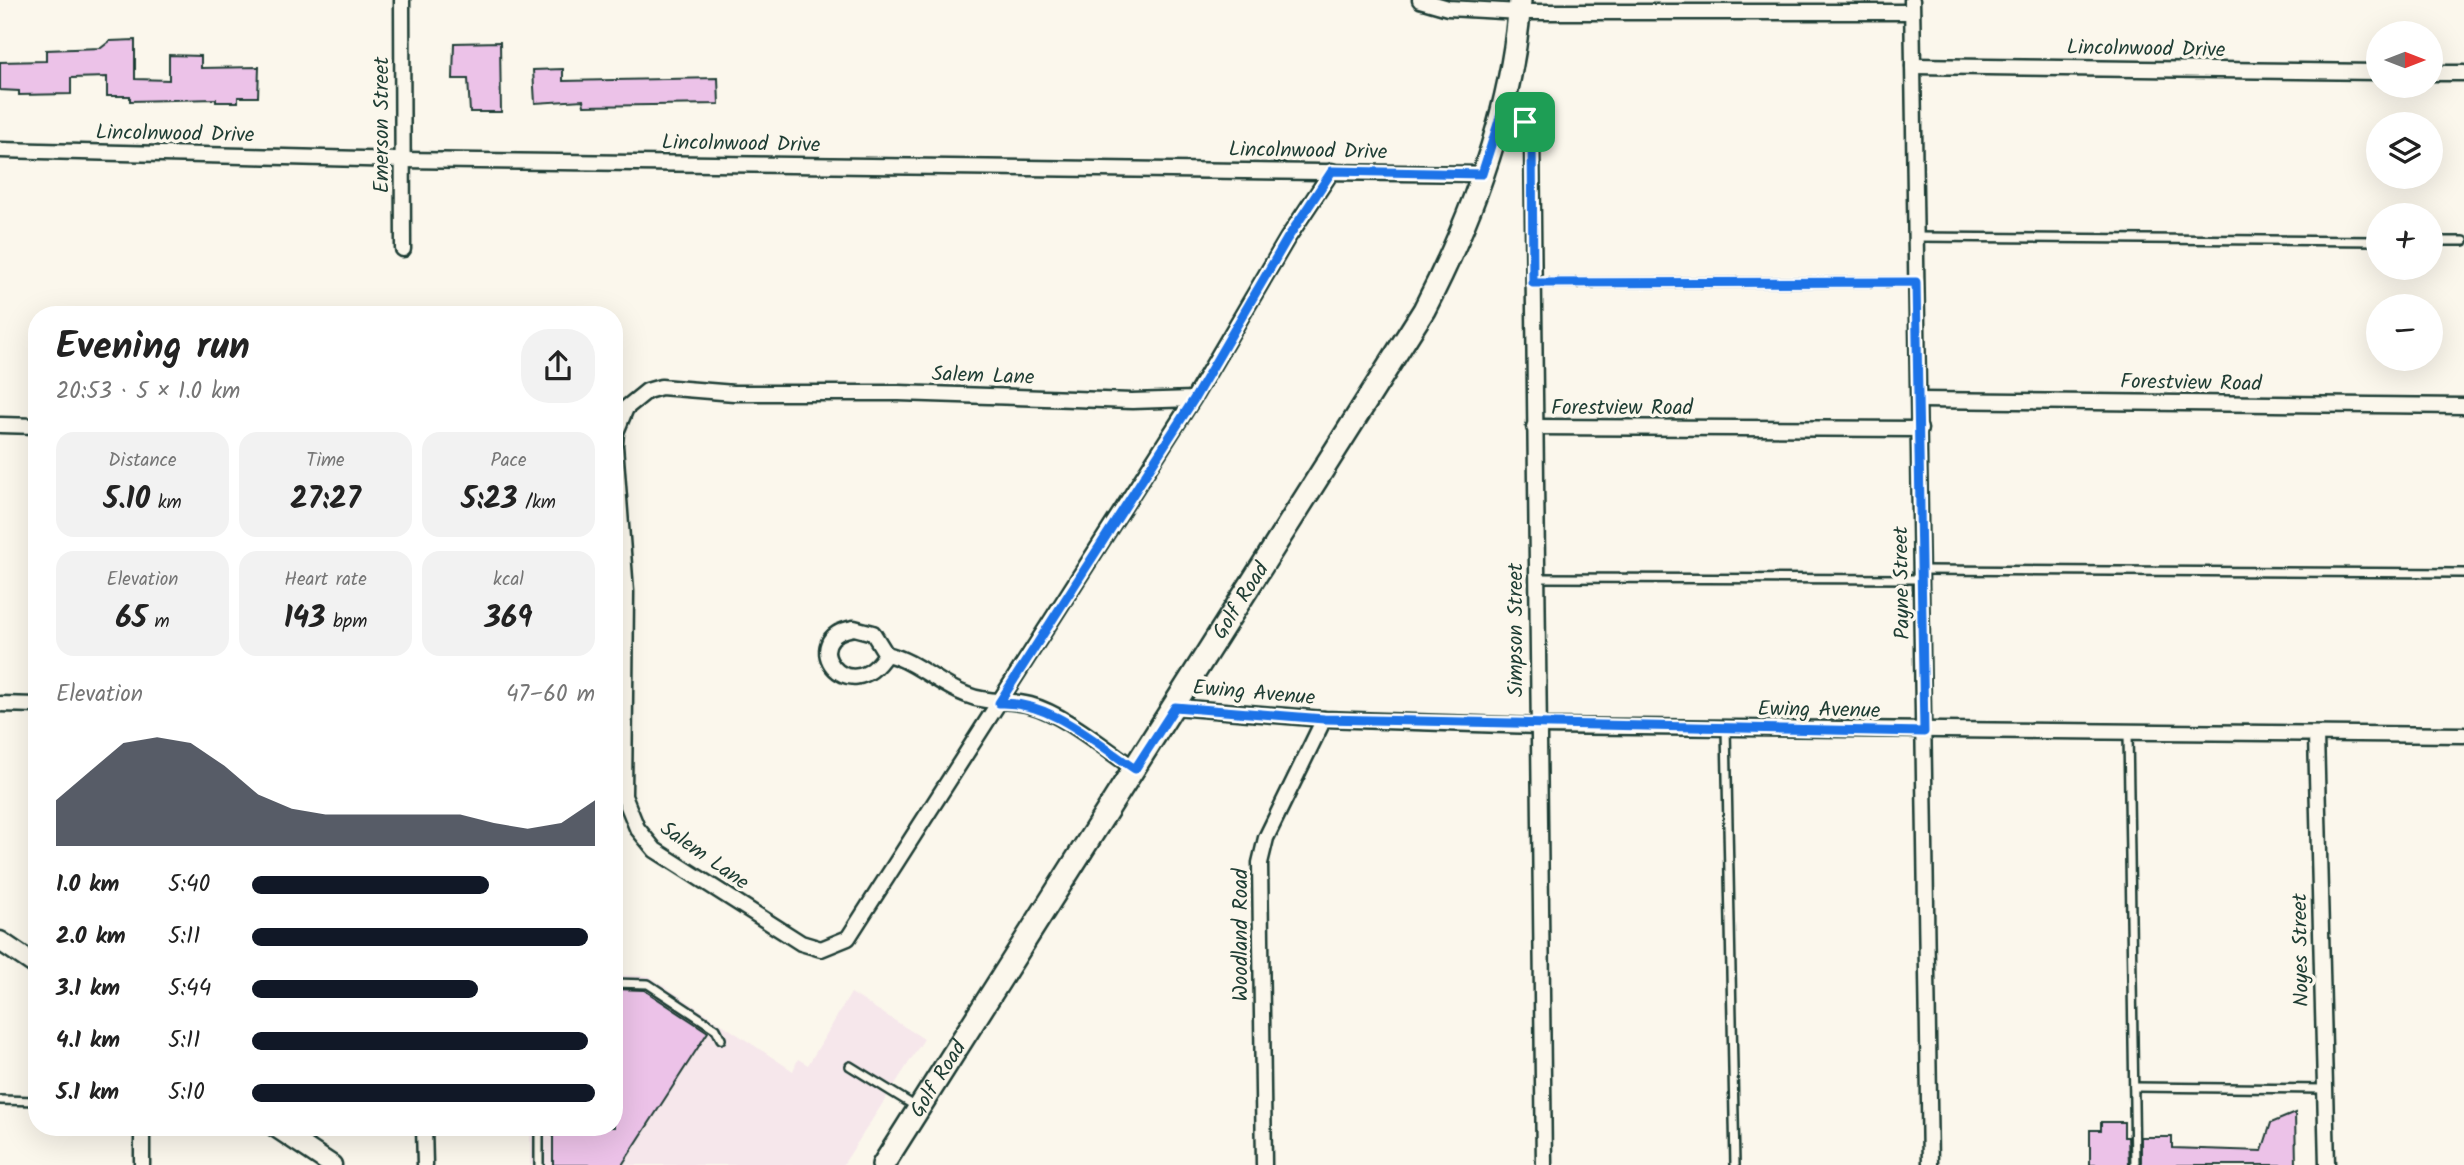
<!DOCTYPE html>
<meta charset="utf-8">
<style>
:root{--surface:#fff;--page:#f2f2f2;--text:#222;--muted:#767676;--accent:#111827}
body{margin:0;font-family:Kalam,sans-serif;background:var(--page);color:var(--text);height:100vh;display:flex;flex-direction:column;font-size:26px;white-space:nowrap}
*{box-sizing:border-box;margin:0}
p{font-size:23px;color:var(--muted)}
.icon{flex:none;width:38px;height:38px;fill:none;stroke:currentColor;stroke-width:2;stroke-linecap:round;stroke-linejoin:round}
.map{position:relative;flex:1;overflow:hidden}
.panel{position:absolute;left:28px;top:306px;width:595px;height:830px;display:flex;flex-direction:column;background:var(--surface);border-radius:28px;box-shadow:0 7px 28px #0002}
.panel>*{flex:none}
.needle{width:46px;rotate:90deg}
.buttons{position:absolute;left:2366px;top:21px;display:grid;gap:14px}
.buttons a{display:grid;place-items:center;width:77px;height:77px;border-radius:50%;background:var(--surface);box-shadow:0 7px 28px #0002;font-size:35px}
.pin{position:absolute;display:grid;place-items:center;width:60px;height:60px;color:#fff;margin:-30px;border-radius:14px;box-shadow:0 4px 10px #0006}
.round{display:grid;place-items:center;flex:none;width:74px;height:74px;border-radius:28px;background:var(--page)}
.headline{display:flex;align-items:center;justify-content:space-between;height:119px;padding:0 28px}
h1{font-size:38px;font-weight:700;line-height:52px}
.metrics{display:grid;grid-template-columns:repeat(3,1fr);gap:10px;height:119px;padding:7px 28px}
.metrics div{display:grid;align-content:center;border-radius:18px;background:var(--page);text-align:center}
.metrics b{font-size:30px;font-weight:700}
.metrics small{font-size:19px;font-weight:400}
.metrics p{font-size:19px}
.chart{height:196px;padding:14px 28px}
.chart p{display:flex;justify-content:space-between}
.chart svg{width:100%;height:126px;margin-top:7px;fill:var(--accent);opacity:.7}
ul{padding:0 28px;list-style:none;font-size:23px}
li{display:grid;grid-template-columns:112px 84px 1fr;align-items:center;height:52px}
li i{height:18px;border-radius:9px;background:var(--accent)}
.map>svg:first-child{display:block}
</style>
<div class="map">
<svg width="2464" height="1165" viewBox="0 0 2464 1165">
<rect width="100%" height="100%" fill="#fbf7ec"/>
<filter id="ink" filterUnits="userSpaceOnUse"><feTurbulence type="fractalNoise" baseFrequency=".0143" numOctaves="2"/><feDisplacementMap in="SourceGraphic" scale="14" xChannelSelector="R" yChannelSelector="G"/><feConvolveMatrix kernelMatrix="1 2 1 2 8 2 1 2 1" color-interpolation-filters="sRGB"/></filter>
<g filter="url(#ink)">
<path fill="#f6e7eb" d="M614,975L649,976L793,1071L798,1059L808,1065L851,993L924,1039L843,1165H530V1127H614Z"/>
<g fill="#ecc2e8" stroke="#1f3d34" stroke-width="2">
<path d="M135,40V79L169,80V55L201,56V68L259,67L258,97H238V102H216V99L130,101V96H107V77L71,78V94L19,95V91L0,90V62L46,61V50L101,48L110,41Z"/>
<path d="M500,42L501,112H470L468,79H453L454,43Z"/>
<path d="M563,69V81L718,78L719,104L584,106L583,100L535,103L533,70Z"/>
<path d="M614,989L644,990L708,1032L622,1165H553V1127H614Z"/>
<path d="M2295,1113L2296,1165H2141V1137H2172V1148L2262,1151L2271,1123Z"/>
<path d="M2101,1122H2124V1137H2128L2129,1165H2090V1130H2101Z"/>
</g>
<g fill="none" stroke-linecap="round" stroke-linejoin="round">
<defs>
<g id="service">
<path d="M1916,237L2378,241"/>
<path d="M2431,241H2464"/>
<path d="M1533,283L1916,282"/>
<path d="M1922,570L2464,573"/>
<path d="M1537,578L1921,579"/>
<path d="M1726,728L1735,1165"/>
<path d="M2128,733L2135,1165"/>
<path d="M614,983L648,984L716,1029L721,1039"/>
<path d="M850,1066L918,1108"/>
<path d="M2134,1087L2325,1089"/>
<path d="M0,1100L37,1101"/>
<path d="M539,1127V1165"/>
</g>
<g id="minor">
<path d="M402,0L403,249"/>
<path d="M1420,0L1448,8L1520,12H1912"/>
<path d="M1912,0L1930,1165"/>
<path d="M1913,66L2378,72"/>
<path d="M2431,73H2464"/>
<path d="M1501,114L1525,122L1532,137L1544,1165"/>
<path d="M0,150L402,160L1482,174"/>
<path d="M1193,399L1132,401L899,393H734L661,387L647,391L626,408L616,432L615,445L626,592L624,796L637,828L655,850L801,943L821,949L848,938L1193,399L1287,239L1332,171"/>
<path d="M1919,400L2464,406"/>
<path d="M0,425L37,426"/>
<path d="M1534,427L1920,429"/>
<path d="M854,628L873,633L886,654C848,714 794,637 854,628Z"/>
<path d="M886,654C917,661 937,684 967,695C988,704 1009,699 1030,705C1064,714 1105,749 1135,769"/>
<path d="M0,704L37,705"/>
<path d="M1175,707L1324,719L1536,726L2464,735"/>
<path d="M2316,735L2327,1165"/>
<path d="M142,1127V1165"/>
<path d="M424,1127L425,1165"/>
<path d="M1264,1165L1260,863L1266,838L1324,719"/>
</g>
<g id="tertiary">
<path d="M0,941L37,966"/>
<path d="M275,1127L332,1165"/>
</g>
<g id="secondary">
<path id="s1" d="M883,1165L1424,310C1473,215 1513,108 1520,0"/>
</g>
</defs>
<use href="#service" stroke="#1f3d34" stroke-width="12"/>
<use href="#minor" stroke="#1f3d34" stroke-width="19"/>
<use href="#tertiary" stroke="#1f3d34" stroke-width="23"/>
<use href="#secondary" stroke="#1f3d34" stroke-width="26"/>
<use href="#service" stroke="#fbf7ec" stroke-width="7"/>
<use href="#minor" stroke="#fbf7ec" stroke-width="14"/>
<use href="#tertiary" stroke="#fbf7ec" stroke-width="18"/>
<use href="#secondary" stroke="#fbf7ec" stroke-width="21"/>
</g>
</g>
<g fill="none" stroke-linecap="round" stroke-linejoin="round" filter="url(#ink)">
<defs>
<path id="route" d="M1501,114L1525,122L1532,137L1533,283L1916,282L1924,732L1324,719L1175,707L1135,769C1094,742 1051,701 999,703L1194,399L1287,239L1332,171L1482,174Z"/>
</defs>
<use href="#route" stroke="#fff" stroke-width="14"/>
<use href="#route" stroke="#1a73e8" stroke-width="9"/>
</g>
<g text-anchor="middle" stroke-width="7" stroke-linejoin="round" paint-order="stroke">
<g font-size="21" fill="#1f3d34" stroke="#fbf7ec">
<text transform="translate(2146 48) rotate(1)" y="7">Lincolnwood Drive</text>
<text transform="translate(381 125) rotate(-90)" y="7">Emerson Street</text>
<text transform="translate(175 133) rotate(1)" y="7">Lincolnwood Drive</text>
<text transform="translate(741 143) rotate(1)" y="7">Lincolnwood Drive</text>
<text transform="translate(1308 150) rotate(1)" y="7">Lincolnwood Drive</text>
<text transform="translate(983 375) rotate(2)" y="7">Salem Lane</text>
<text transform="translate(2191 382) rotate(1)" y="7">Forestview Road</text>
<text x="1622" y="414">Forestview Road</text>
<text transform="translate(1901 583) rotate(-91)" y="7">Payne Street</text>
<text dy="7" stroke="none"><textPath href="#s1" startOffset="668">Golf Road</textPath></text>
<text transform="translate(1515 630) rotate(-90)" y="7">Simpson Street</text>
<text transform="translate(1254 692) rotate(5)" y="7">Ewing Avenue</text>
<text transform="translate(1819 709) rotate(1)" y="7">Ewing Avenue</text>
<text transform="translate(705 855) rotate(35)" y="7">Salem Lane</text>
<text transform="translate(1240 935) rotate(-90)" y="7">Woodland Road</text>
<text transform="translate(2300 950) rotate(-91)" y="7">Noyes Street</text>
<text dy="7" stroke="none"><textPath href="#s1" startOffset="102">Golf Road</textPath></text>
</g>
</g>
</svg>
<div class="buttons">
<a><svg class="needle" viewBox="-14 -14 28 28"><path d="M0-13l5 13h-10z" fill="#e53935"/><path d="M0 13l5-13h-10z" fill="#767676"/></svg></a>
<a><svg class="icon" aria-label="layers" viewBox="0 0 24 24"><path d="M12 4l9 5-9 5-9-5zM3 14l9 5 9-5"/></svg></a>
<a>+</a>
<a>−</a>
</div>
<div class="pin" style="left:1525px;top:122px;background:#1e9e55"><svg class="icon" aria-label="arrive" viewBox="0 0 24 24"><path d="M6 21V4h12l-3 4 3 4H6"/></svg></div>
<section class="panel">
<div class="headline"><div><h1>Evening run</h1><p>20:53 · 5 × 1.0 km</p></div><a class="round"><svg class="icon" aria-label="share" viewBox="0 0 24 24"><path d="M12 15V3M7 8l5-5 5 5M5 13v7h14v-7"/></svg></a></div>
<div class="metrics">
<div><p>Distance</p><b>5.10<small> km</small></b></div>
<div><p>Time</p><b>27:27</b></div>
<div><p>Pace</p><b>5:23<small> /km</small></b></div>
</div>
<div class="metrics">
<div><p>Elevation</p><b>65<small> m</small></b></div>
<div><p>Heart rate</p><b>143<small> bpm</small></b></div>
<div><p>kcal</p><b>369</b></div>
</div>
<div class="chart"><p><span>Elevation</span>47–60 m</p>
<svg viewBox="0 0 160 44" preserveAspectRatio="none"><path d="M0 44V28L10 18L20 8L30 6L40 8L50 16L60 26L70 31L80 33L90 33L100 33L110 33L120 33L130 36L140 38L150 36L160 28V44z"/></svg>
</div>
<ul>
<li><b>1.0 km</b>5:40<i style="width:69%"></i></li>
<li><b>2.0 km</b>5:11<i style="width:98%"></i></li>
<li><b>3.1 km</b>5:44<i style="width:66%"></i></li>
<li><b>4.1 km</b>5:11<i style="width:98%"></i></li>
<li><b>5.1 km</b>5:10<i style="width:100%"></i></li>
</ul>
</section>
</div>
